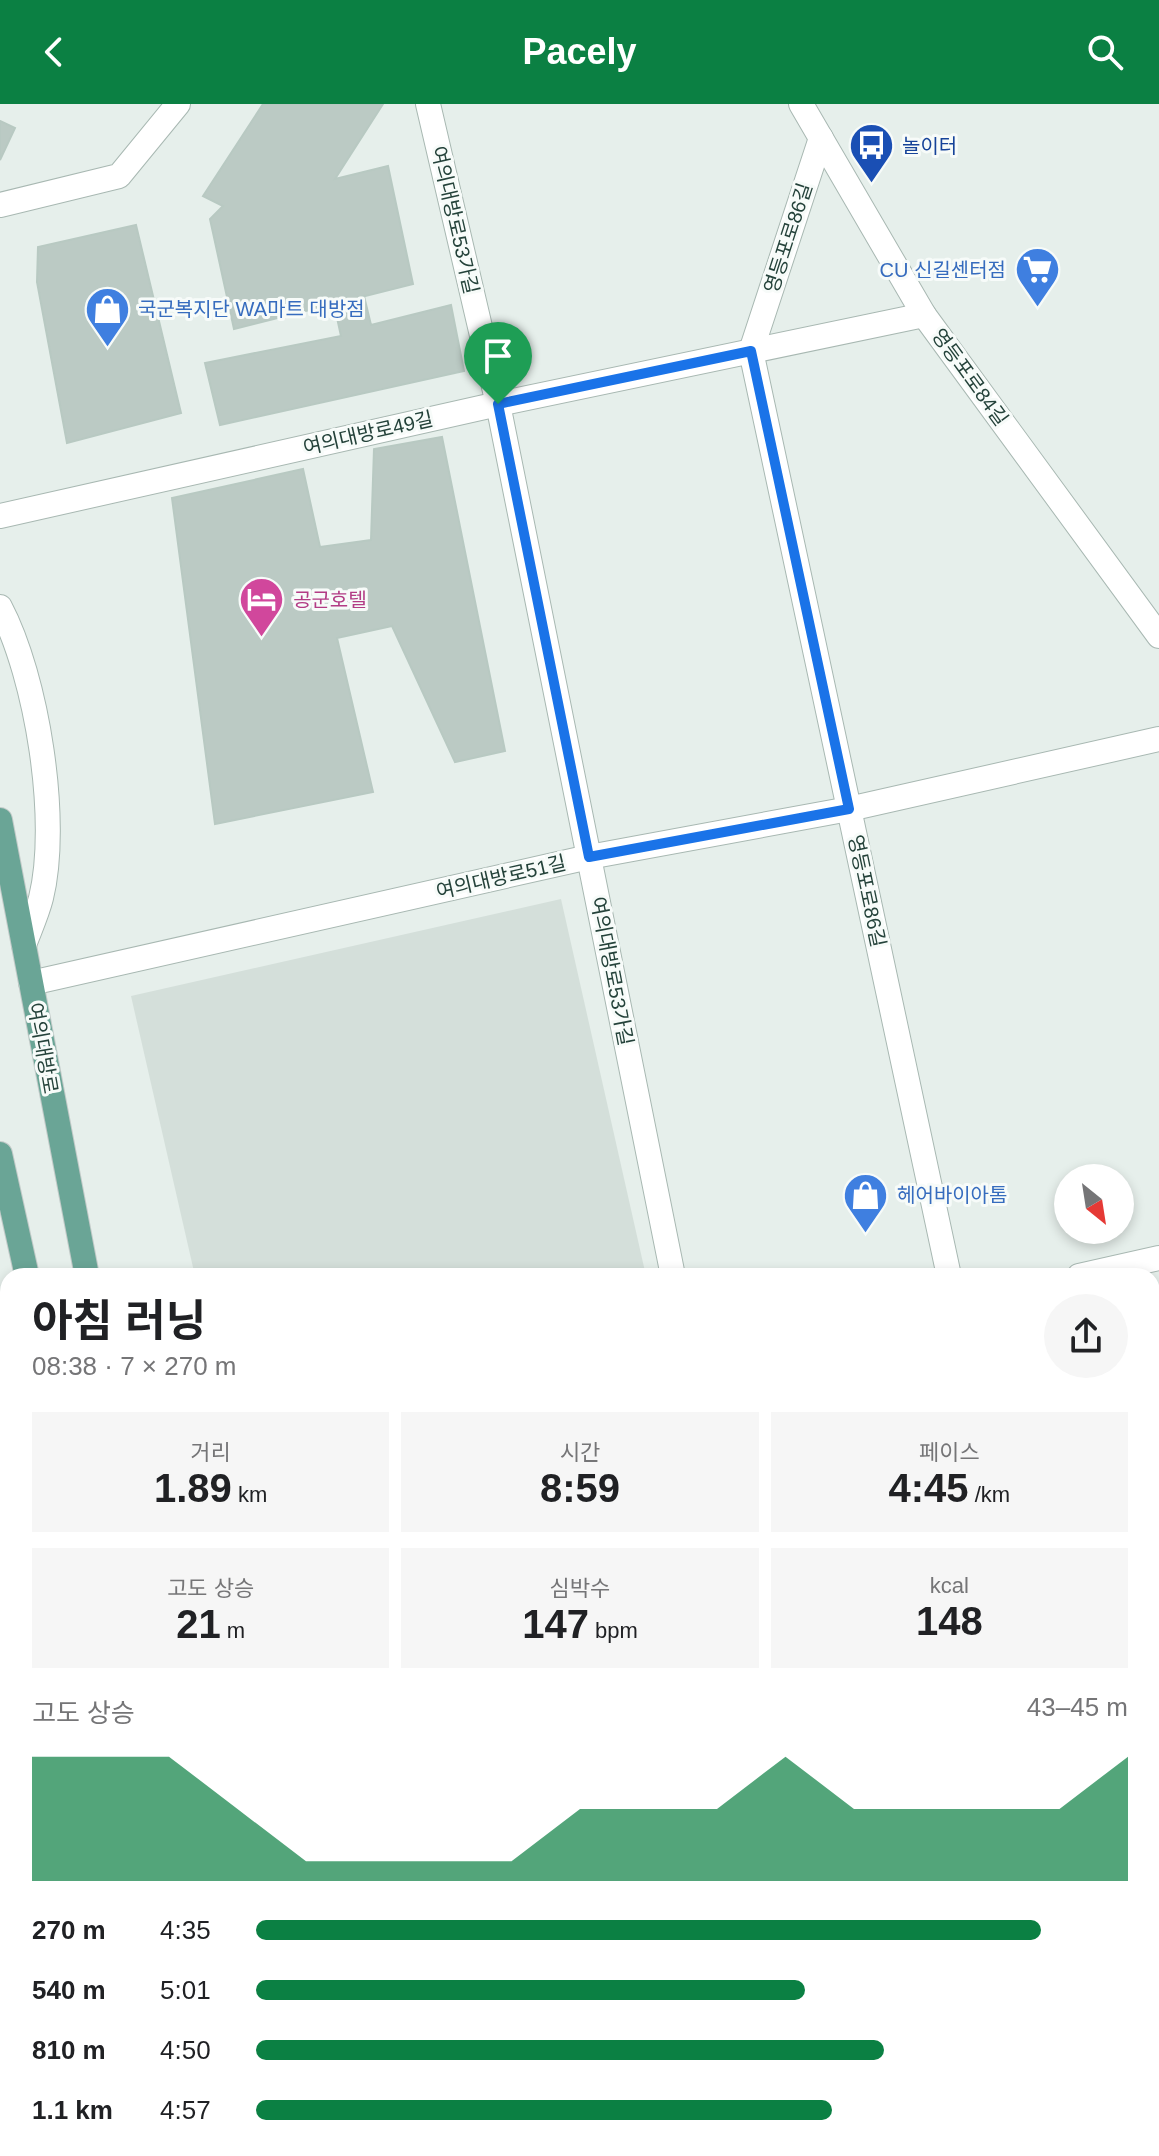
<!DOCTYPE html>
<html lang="ko">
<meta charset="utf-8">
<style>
:root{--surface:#fff;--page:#f6f6f6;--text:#202124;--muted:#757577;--accent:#0b8043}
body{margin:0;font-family:Helvetica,"Noto Sans KR",sans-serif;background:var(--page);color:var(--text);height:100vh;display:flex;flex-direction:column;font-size:30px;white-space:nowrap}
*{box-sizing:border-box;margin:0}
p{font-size:26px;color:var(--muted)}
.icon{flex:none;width:44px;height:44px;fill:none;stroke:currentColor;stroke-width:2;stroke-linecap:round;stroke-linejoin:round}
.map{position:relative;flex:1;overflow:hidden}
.panel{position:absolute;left:0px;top:1164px;width:1160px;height:888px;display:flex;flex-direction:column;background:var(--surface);border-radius:24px 24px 0 0;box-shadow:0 4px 12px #0003}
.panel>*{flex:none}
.needle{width:52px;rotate:150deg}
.fabs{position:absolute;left:1054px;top:1060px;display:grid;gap:16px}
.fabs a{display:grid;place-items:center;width:80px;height:80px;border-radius:50%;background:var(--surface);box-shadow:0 4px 12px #0003;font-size:40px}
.pin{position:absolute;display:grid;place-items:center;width:68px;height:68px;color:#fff;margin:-82px -34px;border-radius:50% 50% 50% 0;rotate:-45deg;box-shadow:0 0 8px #0007}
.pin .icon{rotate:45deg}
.round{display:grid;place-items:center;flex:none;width:84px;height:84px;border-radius:42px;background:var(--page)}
.summary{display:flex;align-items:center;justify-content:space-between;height:136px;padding:0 32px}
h1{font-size:44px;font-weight:700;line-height:60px}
.stats{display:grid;grid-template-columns:repeat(3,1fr);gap:12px;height:136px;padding:8px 32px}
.stats div{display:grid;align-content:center;border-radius:0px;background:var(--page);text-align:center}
.stats b{font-size:40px;font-weight:700}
.stats small{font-size:22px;font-weight:400}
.stats p{font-size:22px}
.chart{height:224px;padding:16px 32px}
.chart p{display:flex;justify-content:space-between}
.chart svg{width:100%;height:144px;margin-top:8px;fill:var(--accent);opacity:.7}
ul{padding:0 32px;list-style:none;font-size:26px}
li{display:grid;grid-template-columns:128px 96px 1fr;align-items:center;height:60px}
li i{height:20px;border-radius:10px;background:var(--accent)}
header{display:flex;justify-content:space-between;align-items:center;height:104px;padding:0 32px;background:var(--accent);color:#fff;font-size:36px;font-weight:700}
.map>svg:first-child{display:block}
</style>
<header><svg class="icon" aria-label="back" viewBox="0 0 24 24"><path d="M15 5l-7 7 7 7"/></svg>Pacely<svg class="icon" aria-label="search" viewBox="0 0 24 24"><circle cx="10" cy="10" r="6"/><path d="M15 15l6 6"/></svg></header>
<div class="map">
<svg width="1159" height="2052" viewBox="0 0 1159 2052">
<rect width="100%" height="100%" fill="#e6efeb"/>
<path fill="#d4dfda" d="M561,795L646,1172H195L131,892Z"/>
<g fill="#bbcac4" stroke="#b8c9c2" stroke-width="2">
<path d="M263,0H383L335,75L388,62L413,180L234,225L210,115L223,102L203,92Z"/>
<path d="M0,17L15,24L0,56Z"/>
<path d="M136,121L181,309L67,339L37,178L38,143Z"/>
<path d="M364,192L371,221L451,201L464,267L220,321L205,259L341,232L334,200Z"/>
<path d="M442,333L505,647L455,658L392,522L337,534L373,688L215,720L172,394L303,365L320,443L371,436L374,345Z"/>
<path d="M8,1579V1771L0,1773V1581Z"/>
<path d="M8,2037V2044H75L97,2052H3Z"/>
<path d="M566,2044H628L630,2052H568Z"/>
</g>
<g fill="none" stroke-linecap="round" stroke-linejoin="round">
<defs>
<g id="minor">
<path d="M428,0L498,300L673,1172"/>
<path d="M801,0L924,211L1159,532"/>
<path d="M821,34L751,247L949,1172"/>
<path d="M0,101L119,72L178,0"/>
<path d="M0,412L498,300L924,211"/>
<path d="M0,503C37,573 60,717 41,794C37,810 30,825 24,841"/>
<path d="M31,879L589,753L849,705L1159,635"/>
<path d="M1079,1172L1159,1154"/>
<path d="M0,1392L8,1390"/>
<path d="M1152,1416L1159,1415"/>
<path d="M1152,1655L1159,1654"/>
<path d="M0,1911L8,1910"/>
<path d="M659,2044L661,2052"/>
<path d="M936,2052L954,2044"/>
</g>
<g id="major">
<path d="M0,716L87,1172"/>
<path d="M0,1050L27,1172"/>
<path d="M1152,1991L1159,1989"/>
<path d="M197,2044L199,2052"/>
<path d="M242,2044L243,2052"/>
<path d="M273,2044V2052"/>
<path d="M325,2044L327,2052"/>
<path d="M891,2052L925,2044"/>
<path d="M1149,2052L1159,2050"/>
</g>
</defs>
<use href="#minor" stroke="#a8b8b2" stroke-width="26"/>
<use href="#major" stroke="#c2cac8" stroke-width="26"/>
<use href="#minor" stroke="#fff" stroke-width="24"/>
<use href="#major" stroke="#6aa596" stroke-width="24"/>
</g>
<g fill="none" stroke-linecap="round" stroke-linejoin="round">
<defs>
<path id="route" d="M751,247L849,705L589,753L498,300Z"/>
</defs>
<use href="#route" stroke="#fff" stroke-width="16"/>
<use href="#route" stroke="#1a73e8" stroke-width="10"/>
</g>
<defs>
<symbol id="bus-pin" viewBox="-11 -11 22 30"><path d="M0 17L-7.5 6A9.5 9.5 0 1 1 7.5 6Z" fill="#1a4fb4" stroke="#f7fbf9"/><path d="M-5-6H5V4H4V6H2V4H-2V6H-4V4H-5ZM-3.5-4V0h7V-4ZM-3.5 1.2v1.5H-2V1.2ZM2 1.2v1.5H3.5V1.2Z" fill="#fff"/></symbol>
<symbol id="supermarket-pin" viewBox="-11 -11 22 30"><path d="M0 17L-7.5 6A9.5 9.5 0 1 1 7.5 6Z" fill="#3f7fe0" stroke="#f7fbf9"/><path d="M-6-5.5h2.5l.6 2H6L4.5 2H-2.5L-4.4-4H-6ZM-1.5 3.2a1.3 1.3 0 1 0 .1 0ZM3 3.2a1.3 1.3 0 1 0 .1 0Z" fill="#fff"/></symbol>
<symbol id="shop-pin" viewBox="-11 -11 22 30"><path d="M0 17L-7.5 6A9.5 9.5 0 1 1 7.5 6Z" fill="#3f7fe0" stroke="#f7fbf9"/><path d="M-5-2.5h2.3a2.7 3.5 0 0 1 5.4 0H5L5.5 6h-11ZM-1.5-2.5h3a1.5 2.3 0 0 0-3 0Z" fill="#fff"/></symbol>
<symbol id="hotel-pin" viewBox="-11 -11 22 30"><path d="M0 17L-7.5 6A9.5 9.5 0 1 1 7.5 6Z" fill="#d1479c" stroke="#f7fbf9"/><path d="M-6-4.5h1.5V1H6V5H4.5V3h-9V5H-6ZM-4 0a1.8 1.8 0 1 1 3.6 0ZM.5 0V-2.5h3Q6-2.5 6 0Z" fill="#fff"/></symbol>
</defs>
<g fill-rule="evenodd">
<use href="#bus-pin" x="846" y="16" width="51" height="69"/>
<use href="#supermarket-pin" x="1012" y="140" width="51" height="69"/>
<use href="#shop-pin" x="82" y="180" width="51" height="69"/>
<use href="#hotel-pin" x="236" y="470" width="51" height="69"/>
<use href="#shop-pin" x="840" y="1066" width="51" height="69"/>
</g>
<g text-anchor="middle" stroke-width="6" stroke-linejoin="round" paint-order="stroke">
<g font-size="20" fill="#164399" stroke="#f7fbf9" text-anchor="start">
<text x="902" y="49">놀이터</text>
</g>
<g font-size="20" fill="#24423a" stroke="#f7fbf9">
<text transform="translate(455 116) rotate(77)" y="7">여의대방로53가길</text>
<text transform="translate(788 134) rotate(-72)" y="7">영등포로86길</text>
<text transform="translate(970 273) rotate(54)" y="7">영등포로84길</text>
<text transform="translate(368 329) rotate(-13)" y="7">여의대방로49길</text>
<text transform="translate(501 773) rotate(-13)" y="7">여의대방로51길</text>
<text transform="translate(867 787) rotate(78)" y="7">영등포로86길</text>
<text transform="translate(612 867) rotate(79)" y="7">여의대방로53가길</text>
<text transform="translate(43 944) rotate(80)" y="7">여의대방로</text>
</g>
<g font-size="20" fill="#366cbe" stroke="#f7fbf9" text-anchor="start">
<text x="1006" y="173" text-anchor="end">CU 신길센터점</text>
<text x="138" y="212">국군복지단 WA마트 대방점</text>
<text x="897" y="1098">헤어바이아톰</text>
</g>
<g font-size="20" fill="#b23c85" stroke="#f7fbf9" text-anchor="start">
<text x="293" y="503">공군호텔</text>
</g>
</g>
</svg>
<div class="fabs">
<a><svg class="needle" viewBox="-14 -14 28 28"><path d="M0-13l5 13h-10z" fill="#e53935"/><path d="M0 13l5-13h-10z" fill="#757577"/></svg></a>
</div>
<div class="pin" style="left:498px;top:300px;background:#1e9e55"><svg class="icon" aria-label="arrive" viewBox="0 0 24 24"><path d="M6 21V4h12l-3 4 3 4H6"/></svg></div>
<section class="panel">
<div class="summary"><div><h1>아침 러닝</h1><p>08:38 · 7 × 270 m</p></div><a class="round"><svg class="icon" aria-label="share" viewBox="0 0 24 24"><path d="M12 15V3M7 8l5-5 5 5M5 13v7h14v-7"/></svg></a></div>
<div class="stats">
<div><p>거리</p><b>1.89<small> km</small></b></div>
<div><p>시간</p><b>8:59</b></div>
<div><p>페이스</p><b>4:45<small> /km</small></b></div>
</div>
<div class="stats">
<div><p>고도 상승</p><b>21<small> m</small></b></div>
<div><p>심박수</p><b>147<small> bpm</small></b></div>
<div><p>kcal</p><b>148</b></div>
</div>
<div class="chart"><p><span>고도 상승</span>43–45 m</p>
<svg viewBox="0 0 160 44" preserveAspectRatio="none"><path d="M0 44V6L10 6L20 6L30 22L40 38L50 38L60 38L70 38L80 22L90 22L100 22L110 6L120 22L130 22L140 22L150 22L160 6V44z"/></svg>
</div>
<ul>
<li><b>270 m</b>4:35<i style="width:90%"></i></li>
<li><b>540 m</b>5:01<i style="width:63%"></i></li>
<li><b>810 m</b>4:50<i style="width:72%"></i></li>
<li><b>1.1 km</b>4:57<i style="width:66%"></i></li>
</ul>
</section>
</div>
